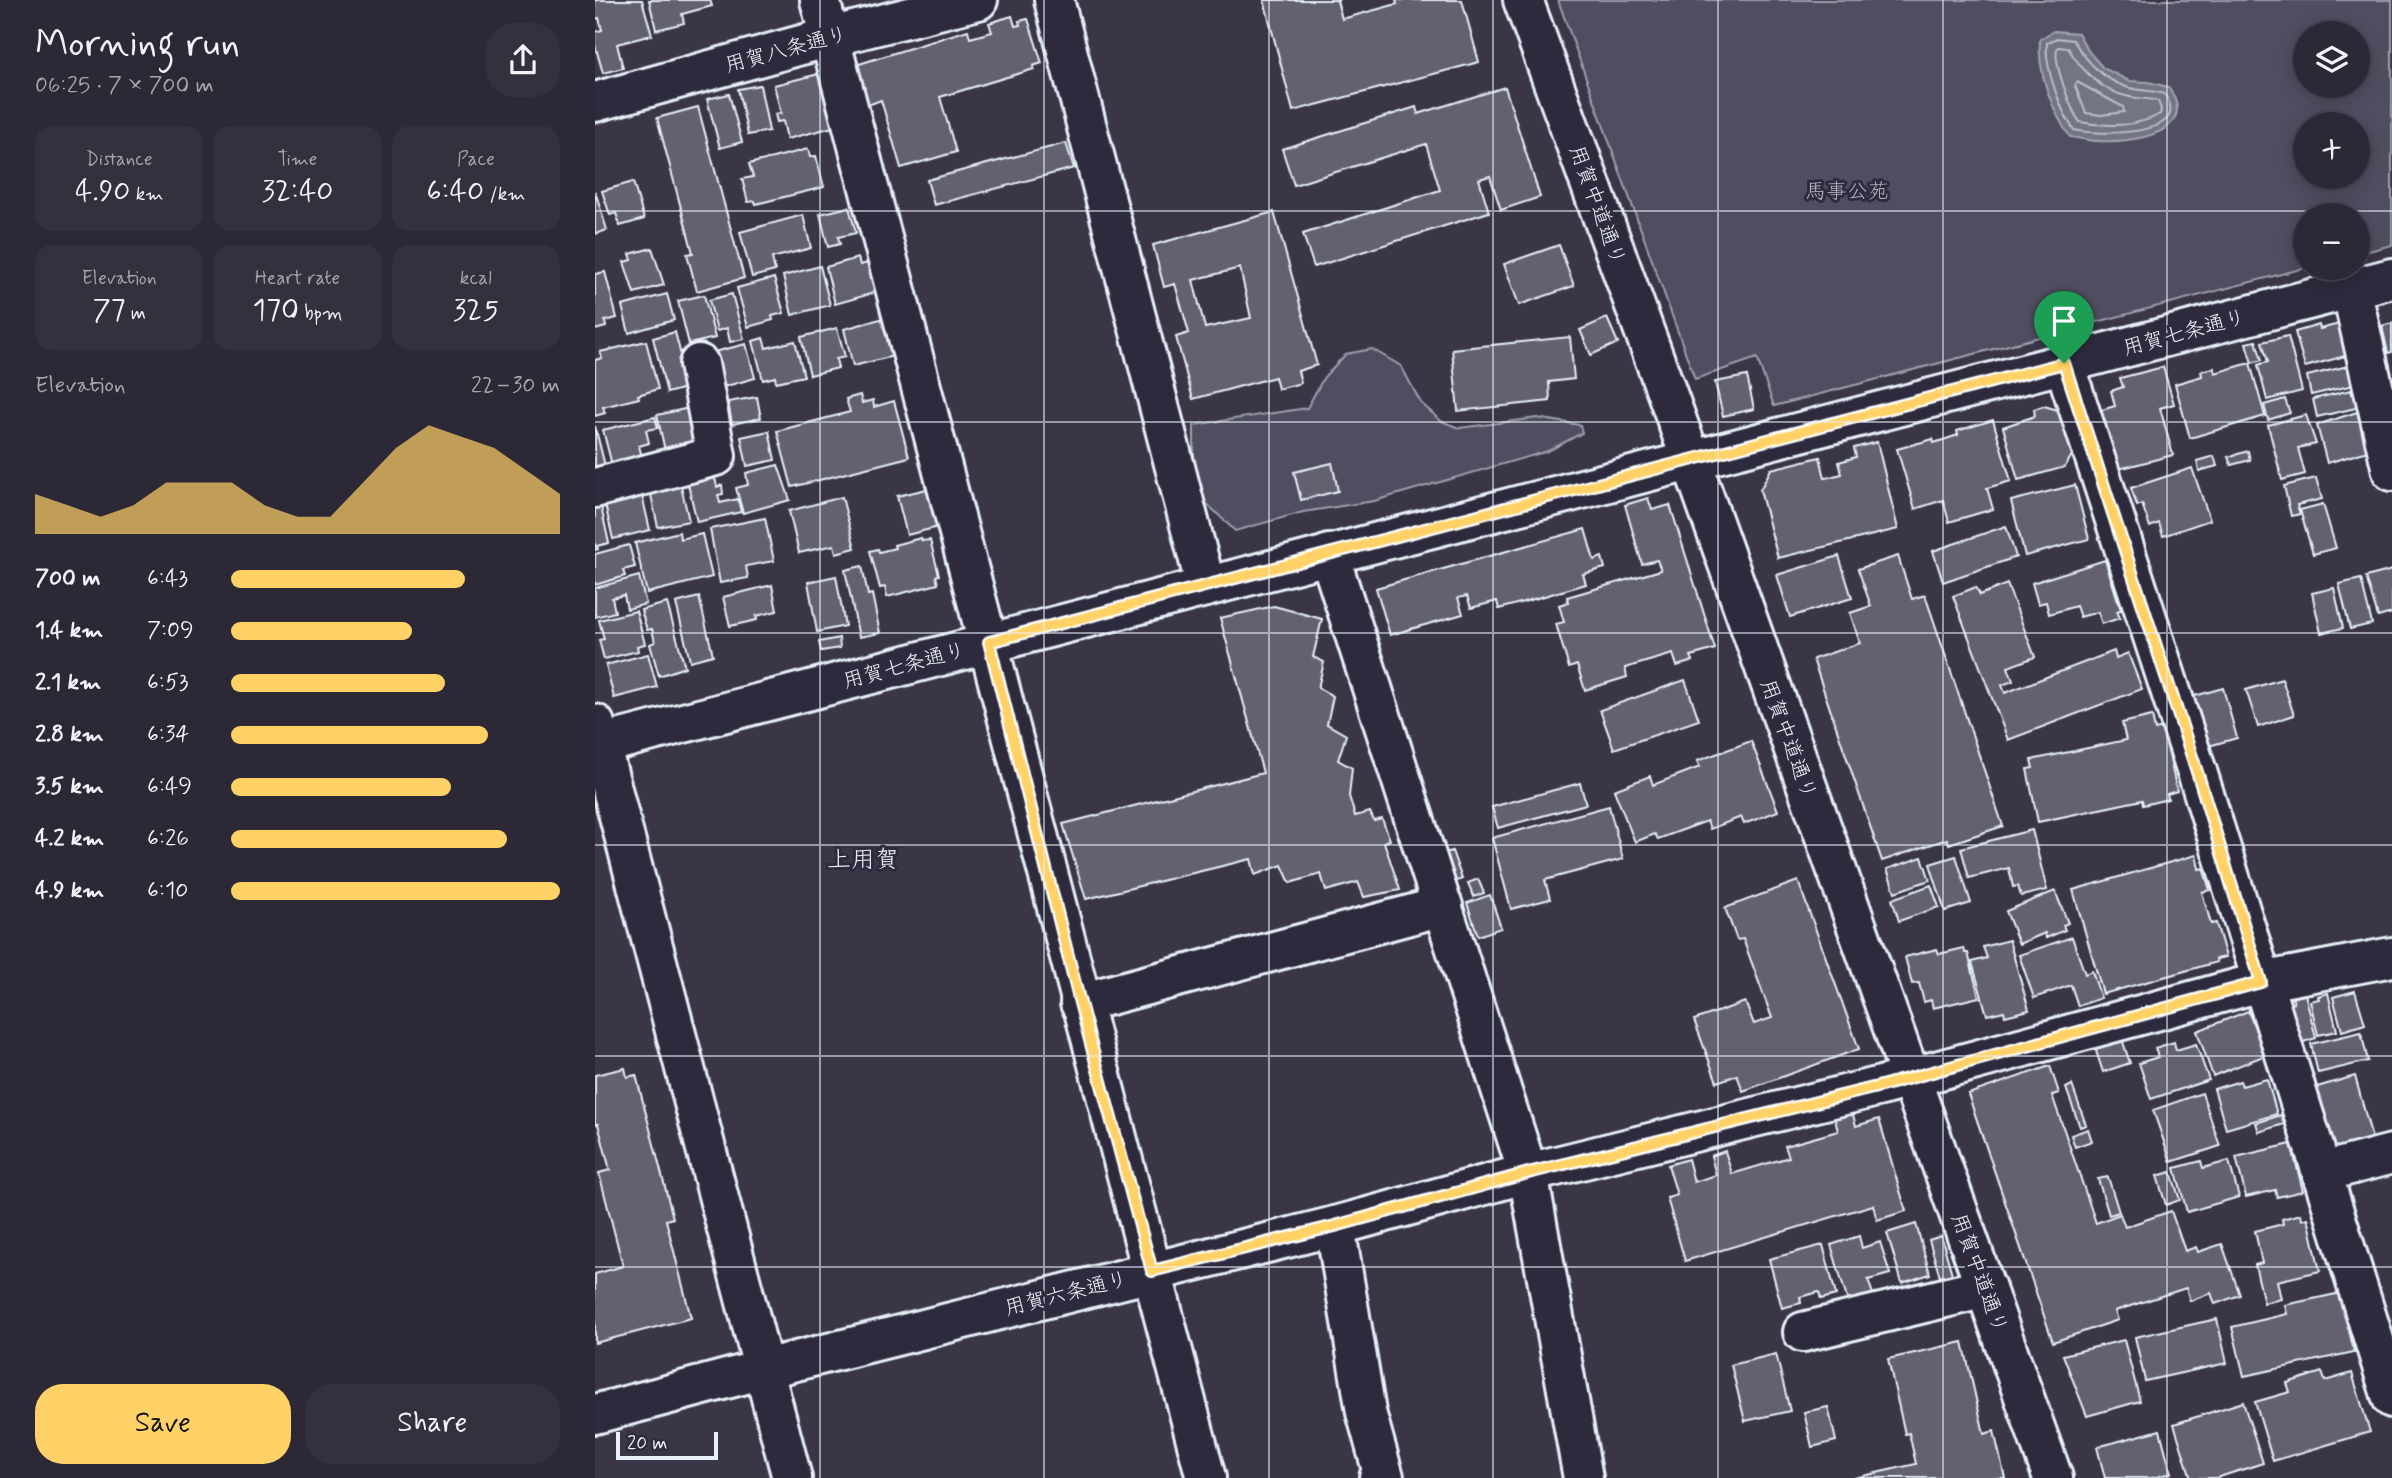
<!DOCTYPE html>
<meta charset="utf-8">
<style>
:root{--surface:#2c2836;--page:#34303e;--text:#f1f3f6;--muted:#a6a6ad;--line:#484451;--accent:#ffd166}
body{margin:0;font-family:Mynerve,"Klee One",sans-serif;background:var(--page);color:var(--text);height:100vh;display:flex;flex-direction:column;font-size:26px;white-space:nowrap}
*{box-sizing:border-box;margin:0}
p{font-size:23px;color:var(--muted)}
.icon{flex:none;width:38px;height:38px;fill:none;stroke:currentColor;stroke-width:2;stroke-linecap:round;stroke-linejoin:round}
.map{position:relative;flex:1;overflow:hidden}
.sheet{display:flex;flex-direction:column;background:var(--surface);width:595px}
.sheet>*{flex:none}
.controls{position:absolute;left:1698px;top:21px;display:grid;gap:14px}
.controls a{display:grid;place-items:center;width:77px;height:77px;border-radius:50%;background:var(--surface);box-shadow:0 4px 18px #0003,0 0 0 2px var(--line);font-size:35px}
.scale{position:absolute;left:21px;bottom:18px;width:102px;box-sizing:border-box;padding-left:7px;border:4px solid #e8f1f8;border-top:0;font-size:19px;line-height:24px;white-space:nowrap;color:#e8f1f8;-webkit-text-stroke:5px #2f2a3d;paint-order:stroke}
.pin{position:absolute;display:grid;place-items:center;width:60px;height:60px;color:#fff;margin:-72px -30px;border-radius:50% 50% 50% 0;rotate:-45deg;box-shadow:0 0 7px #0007}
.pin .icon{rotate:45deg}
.round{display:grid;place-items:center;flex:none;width:74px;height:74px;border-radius:28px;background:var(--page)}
.overview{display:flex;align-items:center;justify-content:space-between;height:119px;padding:0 35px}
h1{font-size:38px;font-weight:600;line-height:52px}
.metrics{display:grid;grid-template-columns:repeat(3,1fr);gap:10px;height:119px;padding:7px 35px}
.metrics div{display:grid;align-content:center;border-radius:18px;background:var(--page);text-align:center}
.metrics b{font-size:30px;font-weight:600}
.metrics small{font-size:19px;font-weight:400}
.metrics p{font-size:19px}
.chart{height:196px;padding:14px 35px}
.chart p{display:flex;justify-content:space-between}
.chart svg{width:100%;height:126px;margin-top:7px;fill:var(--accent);opacity:.7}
.cta{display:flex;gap:14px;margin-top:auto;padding:14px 35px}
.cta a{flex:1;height:80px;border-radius:28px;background:var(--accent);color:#111;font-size:28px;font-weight:600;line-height:80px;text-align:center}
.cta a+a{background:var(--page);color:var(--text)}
ul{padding:0 35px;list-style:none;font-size:23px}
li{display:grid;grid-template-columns:112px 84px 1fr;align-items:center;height:52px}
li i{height:18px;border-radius:9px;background:var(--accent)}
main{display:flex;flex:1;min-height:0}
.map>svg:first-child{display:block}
</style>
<main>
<section class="sheet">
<div class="overview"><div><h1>Morning run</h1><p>06:25 · 7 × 700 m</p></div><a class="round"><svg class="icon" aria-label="share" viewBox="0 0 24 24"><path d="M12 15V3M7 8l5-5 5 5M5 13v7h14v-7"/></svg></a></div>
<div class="metrics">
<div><p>Distance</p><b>4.90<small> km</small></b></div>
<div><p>Time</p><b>32:40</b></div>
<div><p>Pace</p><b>6:40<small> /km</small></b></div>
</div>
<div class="metrics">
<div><p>Elevation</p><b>77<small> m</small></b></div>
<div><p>Heart rate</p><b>170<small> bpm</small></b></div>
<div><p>kcal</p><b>325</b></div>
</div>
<div class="chart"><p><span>Elevation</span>22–30 m</p>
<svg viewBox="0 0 160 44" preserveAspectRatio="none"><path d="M0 44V30L10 34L20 38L30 34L40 26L50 26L60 26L70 34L80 38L90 38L100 26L110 14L120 6L130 10L140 14L150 22L160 30V44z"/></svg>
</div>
<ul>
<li><b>700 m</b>6:43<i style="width:71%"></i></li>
<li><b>1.4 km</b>7:09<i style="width:55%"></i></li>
<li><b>2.1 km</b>6:53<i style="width:65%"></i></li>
<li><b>2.8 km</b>6:34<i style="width:78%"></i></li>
<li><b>3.5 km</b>6:49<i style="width:67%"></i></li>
<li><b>4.2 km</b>6:26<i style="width:84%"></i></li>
<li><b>4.9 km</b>6:10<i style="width:100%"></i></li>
</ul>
<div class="cta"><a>Save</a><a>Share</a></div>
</section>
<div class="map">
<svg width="1797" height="1478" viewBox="0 0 1797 1478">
<rect width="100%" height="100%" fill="#3a3648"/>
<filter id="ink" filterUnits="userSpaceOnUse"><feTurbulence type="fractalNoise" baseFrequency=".0143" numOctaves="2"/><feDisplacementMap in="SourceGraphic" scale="14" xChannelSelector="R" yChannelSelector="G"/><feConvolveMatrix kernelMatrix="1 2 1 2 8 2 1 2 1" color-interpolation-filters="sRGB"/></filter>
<g filter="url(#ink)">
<g fill="#504e5f" stroke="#9ca0ac" stroke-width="2" fill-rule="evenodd">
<path d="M963,0H1797V245L1762,254V215H1710V268L1179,406L1162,358L1100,379ZM1710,33H1762V86H1710ZM1710,124H1762V177H1710Z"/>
<path d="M777,349L806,366L826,403L846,421L864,428L942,418L985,425L987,433L953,451L779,501L708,512L640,531L608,500L599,461V425L712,408L729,377L751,354Z"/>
</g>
<path fill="#737482" stroke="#a2a6b1" stroke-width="2" d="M1459,31L1483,33L1494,52L1508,68L1534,81L1553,82L1573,87C1607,134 1535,143 1503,141C1494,141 1485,138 1475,137C1457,111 1442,71 1445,39Z"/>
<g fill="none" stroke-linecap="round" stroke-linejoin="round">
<g stroke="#b9bfc9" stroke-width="2">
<path d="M1462,38L1478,40C1492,61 1506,78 1531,87C1542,91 1557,90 1569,94C1602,138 1500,135 1479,130C1466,112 1449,66 1452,43Z"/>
<path d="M1463,47L1473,48C1486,69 1505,90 1531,96C1541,99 1552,98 1563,101L1566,109L1565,114C1543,127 1509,127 1485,122C1476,111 1456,57 1463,47Z"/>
<path d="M1482,82L1528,107L1529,112L1506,115L1491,113L1480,86Z"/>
</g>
</g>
<g fill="#636171" stroke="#e8f1f8" stroke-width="2" fill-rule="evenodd">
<path d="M0,0H47L57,35L22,44L28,68L8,73L0,45V32L7,30L4,18L0,19Z"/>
<path d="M54,0H115L117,6L87,14L89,23L61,30Z"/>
<path d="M669,0H744L742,1L747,19L802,4L801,0H867L884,62L698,111Z"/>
<path d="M417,16L420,26L425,25L424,21L433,19L447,63L438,66L439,69L345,97L361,152L306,168L286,100L273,105L261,65L373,30L375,38L397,32L394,23Z"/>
<path d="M224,74L238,127L192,139L188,121L182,122L180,114L186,113L179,85Z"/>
<path d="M165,85L174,131L153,135L143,89Z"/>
<path d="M910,87L945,197L906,210L895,176L884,179L894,212L719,267L708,234L845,190L831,144L699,185L687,149L821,107L823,114Z"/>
<path d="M134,94L147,142L125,148L112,99Z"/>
<path d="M103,107L149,278L102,291L92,254L98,253L62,118Z"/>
<path d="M471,143L479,168L339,205L332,180Z"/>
<path d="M213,149L215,157L221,156L229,187L161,204L160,201L153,202L147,179L158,177L154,164Z"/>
<path d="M38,182L49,219L25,226L21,213L15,215L7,191Z"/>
<path d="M0,191L12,230L0,234Z"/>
<path d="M254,207L261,233L243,237L245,244L233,247L225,214Z"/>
<path d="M679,212L722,365L703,371L706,383L683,389L680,377L598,399L581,337L594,333L580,284L569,287L558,245ZM645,268L656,318L610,328L598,280Z"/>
<path d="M208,215L216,248L177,258L180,271L157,277L145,232Z"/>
<path d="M964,245L979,286L924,305L909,264Z"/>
<path d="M57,248L69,285L39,293L29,262L37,260L35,254Z"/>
<path d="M263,258L265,265L273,263L281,288L279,293L240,304L231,267Z"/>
<path d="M225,266L235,305L197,315L188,276Z"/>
<path d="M10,272L22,318L10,321L11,327L0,330V274Z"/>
<path d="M179,278L189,313L177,316L178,320L153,327L142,288Z"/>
<path d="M72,294L79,320L34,333L27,306Z"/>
<path d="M137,294L149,339L135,342L132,328L122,331L114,300Z"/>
<path d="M109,295L120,338L94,344L83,301Z"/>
<path d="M289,318L299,356L258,366L249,329Z"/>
<path d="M1012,318L1023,343L996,355L985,330Z"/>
<path d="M1752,322L1761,353L1710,367L1700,332L1724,325L1725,329Z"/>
<path d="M1797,323V352L1793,353L1787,326Z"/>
<path d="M242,328L250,357L241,359L243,368L215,375L206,337Z"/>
<path d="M80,332L94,387L72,393L58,338Z"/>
<path d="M1693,336L1707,391L1672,400L1663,365L1673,362L1667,342Z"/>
<path d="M975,337L979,379L954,382L955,401L863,411L857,349Z"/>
<path d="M168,338L171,348L200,341L209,376L181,382L180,377L168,380L158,341Z"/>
<path d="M51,341L63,389L43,395L44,398L8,407L10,413L0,416V360L7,358L5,352Z"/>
<path d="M1661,341L1667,360L1657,363L1651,343Z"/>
<path d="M151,344L160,378L128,387L119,352Z"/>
<path d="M1655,363L1670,416L1595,438L1580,384L1607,376L1606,371L1619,368L1620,373Z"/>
<path d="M1753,366L1754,372L1760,370L1763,384L1716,395L1712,376Z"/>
<path d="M1568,367L1579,404L1565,408L1578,455L1520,470L1503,411L1520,406L1516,391L1528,387L1525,378Z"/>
<path d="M1152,376L1159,409L1128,416L1120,382Z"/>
<path d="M1756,390L1757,394L1764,392L1765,407L1722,417L1718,399Z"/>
<path d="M265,395L267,403L278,400L279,407L299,401L314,457L197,487L182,431L255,412L251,399Z"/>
<path d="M162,397L166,418L137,424L133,402Z"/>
<path d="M1690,399L1695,413L1673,420L1669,405Z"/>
<path d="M1449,406L1470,412L1480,450L1470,467L1423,480L1408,427L1440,416L1439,409Z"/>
<path d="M99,407L104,427L96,429L100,448L71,455L62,415Z"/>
<path d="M1762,412L1773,451L1732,463L1722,425Z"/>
<path d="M1711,415L1721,444L1703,448L1710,474L1687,480L1673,425Z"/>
<path d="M60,417L63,428L51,430L54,443L44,446L47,457L17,465L8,430Z"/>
<path d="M1398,420L1416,481L1392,488L1398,509L1354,522L1348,500L1320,509L1302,449L1338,439L1339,443L1363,435L1362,431Z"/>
<path d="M0,426L11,470L0,472Z"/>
<path d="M174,431L180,460L152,466L146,437Z"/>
<path d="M1282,442L1303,529L1183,558L1165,490L1176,469L1225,457L1230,478L1247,474L1244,462L1261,457L1259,448Z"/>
<path d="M1653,451L1655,460L1636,465L1633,457Z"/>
<path d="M1619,456L1622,466L1604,471L1602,461Z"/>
<path d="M737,463L743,491L706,500L699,472Z"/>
<path d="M183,465L195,500L148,513L141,488L153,485L151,473Z"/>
<path d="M1597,468L1615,520L1568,536L1564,523L1555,527L1547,504L1542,506L1536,488Z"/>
<path d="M120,478L122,487L127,485L128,494L123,495L125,503L143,499L146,512L102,522L93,484Z"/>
<path d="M1721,478L1727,499L1702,505L1705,514L1696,516L1689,486Z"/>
<path d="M1480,485L1494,539L1430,556L1416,501Z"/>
<path d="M86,486L94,521L63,527L56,495Z"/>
<path d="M332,489L343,527L312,535L302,496Z"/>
<path d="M46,491L55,530L18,539L9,500Z"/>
<path d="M247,497L260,548L241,553L239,545L204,553L194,511Z"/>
<path d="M1053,498L1057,510L1075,505L1120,649L1096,656L1098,661L1082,666L1078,654L1030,668L1032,677L990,690L982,665L974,668L961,624L969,622L964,605L973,602L972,597L1066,570L1062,560L1047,564L1030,505Z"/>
<path d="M1728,504L1741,548L1718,554L1705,510Z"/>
<path d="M6,507L14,543L2,546L3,549L0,550V508Z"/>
<path d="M170,518L179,561L151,566L153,578L125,583L115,529Z"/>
<path d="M1411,526L1421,557L1348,582L1338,551Z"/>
<path d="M990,529L999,560L1007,557L1010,568L988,574L991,584L904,609L902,601L876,608L872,596L863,598L868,614L795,635L781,588Z"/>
<path d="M84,532L85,539L107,534L117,577L52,593L40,543Z"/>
<path d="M326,538L327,541L335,540L344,575L341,576L343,584L292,597L290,587L285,588L275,551L283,549L284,552L300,548L299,545Z"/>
<path d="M34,545L40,567L28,570L30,576L0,585V554Z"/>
<path d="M1244,556L1257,598L1195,617L1182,575Z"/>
<path d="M1303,556L1317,599L1330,595L1408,826L1354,844L1352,839L1287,861L1218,659L1265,643L1255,613L1276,606L1263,569Z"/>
<path d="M1510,560L1526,610L1522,611L1525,618L1507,624L1503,612L1485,617L1481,606L1454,614L1451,602L1443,604L1437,583Z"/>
<path d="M267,566L273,595L277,594L285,633L264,637L250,570Z"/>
<path d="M1797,570V613L1783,617L1771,577Z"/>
<path d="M44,576L51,604L32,609L29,595L17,598L20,612L0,617V588Z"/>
<path d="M241,576L250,626L222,632L213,582Z"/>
<path d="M1766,579L1777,624L1755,629L1744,584Z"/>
<path d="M1412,584L1440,657L1413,667L1418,681L1407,685L1410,693L1519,651L1521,658L1533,653L1547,689L1413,740L1358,596L1381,587L1385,595Z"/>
<path d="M177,585L182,611L161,616L162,620L135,626L128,597Z"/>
<path d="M1739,588L1748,628L1726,633L1717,593Z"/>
<path d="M104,597L118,655L95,661L81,603Z"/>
<path d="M72,603L90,667L64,676L55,644L60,642L57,629L52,630L46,610Z"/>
<path d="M679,606L727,619L718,657L729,662L723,688L738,696L732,724L751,735L743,760L757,768L754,796L760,816L775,812L779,821L787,819L795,840L789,842L805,890L769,897L763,882L731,891L726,874L695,883L687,865L660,875L656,859L491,899L468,824L668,773L625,618Z"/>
<path d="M41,611L50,644L42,646L43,651L9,659L4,640L9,639L4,620Z"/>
<path d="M244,638L245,648L226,651L224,642Z"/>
<path d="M53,654L62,687L19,698L11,665Z"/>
<path d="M1687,679L1699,715L1663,727L1651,690Z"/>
<path d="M1090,680L1104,720L1019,749L1005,710Z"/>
<path d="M1628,688L1642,738L1610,747L1596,697Z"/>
<path d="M1557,716L1560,730L1568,728L1582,791L1572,794L1573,799L1548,805L1547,800L1443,822L1432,769L1438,768L1436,760L1531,740L1527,723Z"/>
<path d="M1156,741L1183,811L1149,824L1146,817L1115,829L1112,821L1063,839L1060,834L1040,842L1019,790L1055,776L1058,785L1105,767L1102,761Z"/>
<path d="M985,783L991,804L903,828L897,807Z"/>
<path d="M1014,806L1028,859L950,880L955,899L916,909L897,838Z"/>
<path d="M1437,830L1452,890L1426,896L1423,886L1418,887L1414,868L1374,878L1366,848Z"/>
<path d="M857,851L867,879L860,882L850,853Z"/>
<path d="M1601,855L1604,869L1608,868L1615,890L1607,892L1616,924L1621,923L1631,957L1621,959L1622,962L1508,994L1478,890Z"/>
<path d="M1361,856L1376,903L1350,911L1335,864Z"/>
<path d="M1327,857L1335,880L1300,892L1292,869Z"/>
<path d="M883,879L889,893L879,897L873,883Z"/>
<path d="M1203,881L1264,1049L1148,1091L1142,1075L1122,1082L1099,1020L1150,1002L1159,1024L1177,1018L1148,939L1142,940L1130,908Z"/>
<path d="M1336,885L1344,907L1304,921L1297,899Z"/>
<path d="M1460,891L1473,923L1468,925L1470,930L1451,938L1450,933L1424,944L1411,911Z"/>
<path d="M895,895L906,928L883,936L872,903Z"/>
<path d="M1477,937L1490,974L1497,971L1506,998L1483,1006L1476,985L1439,998L1424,955Z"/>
<path d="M1414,940L1434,1010L1410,1016L1409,1011L1392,1015L1377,962L1392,958L1388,947Z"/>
<path d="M1369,948L1370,953H1373L1384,997L1338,1008L1336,1000L1329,1002L1324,983L1317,984L1310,957L1342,949L1344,954Z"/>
<path d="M1760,991L1770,1024L1747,1031L1738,997Z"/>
<path d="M1733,993L1742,1031L1723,1035L1715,1001L1724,999L1723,996Z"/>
<path d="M1710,994L1721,1038L1702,1044L1692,1005L1699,1003L1697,998Z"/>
<path d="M1653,1011L1671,1055L1618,1076L1602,1031Z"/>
<path d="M1766,1032L1773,1061L1723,1073L1716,1044Z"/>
<path d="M1527,1039L1535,1063L1508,1072L1500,1048Z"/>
<path d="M1579,1042L1581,1050L1601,1044L1614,1080L1556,1099L1544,1063L1563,1057L1560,1048Z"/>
<path d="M1455,1066L1464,1093L1457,1095L1501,1223L1525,1214L1530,1227L1576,1211L1590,1251L1601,1247L1603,1252L1627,1244L1645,1295L1620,1304L1616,1293L1595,1301L1591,1288L1520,1311L1523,1320L1458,1342L1373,1094Z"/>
<path d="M30,1068L32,1077L41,1075L78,1218L71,1220L96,1318L0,1343V1274L28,1266L4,1173L15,1170L3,1124H0V1075Z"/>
<path d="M1760,1076L1777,1138L1739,1149L1722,1087Z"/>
<path d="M1672,1079L1682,1114L1631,1129L1619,1089L1645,1081L1647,1086Z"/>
<path d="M1477,1085L1491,1125L1485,1127L1471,1088Z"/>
<path d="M1607,1093L1625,1146L1576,1162L1558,1110Z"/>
<path d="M1257,1111L1261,1126L1284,1119L1311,1211L1282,1220L1278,1205L1090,1261L1072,1198L1082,1195L1073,1165L1093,1159L1099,1182L1121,1175L1116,1156L1130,1151L1137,1174L1194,1157L1190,1146L1243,1131L1239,1116Z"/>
<path d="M1686,1115L1689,1124L1664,1132L1661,1123Z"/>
<path d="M1493,1129L1497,1141L1480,1147L1476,1135Z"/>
<path d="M1696,1144L1708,1191L1682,1197L1680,1190L1651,1197L1641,1157Z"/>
<path d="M1606,1161L1608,1168L1634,1161L1644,1197L1592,1212L1580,1168Z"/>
<path d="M1576,1172L1585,1200L1571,1205L1562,1176Z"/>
<path d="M1513,1177L1524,1212L1514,1215L1503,1179Z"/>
<path d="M1706,1214L1707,1220L1713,1218L1725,1271L1682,1281L1686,1299L1669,1303L1660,1265L1667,1263L1660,1231L1688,1224L1687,1219Z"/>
<path d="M1321,1224L1335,1274L1307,1283L1292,1233Z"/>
<path d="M1264,1236L1267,1248L1285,1242L1295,1274L1273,1280L1278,1294L1253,1302L1236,1245Z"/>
<path d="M1346,1236L1357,1274L1345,1277L1334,1240Z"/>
<path d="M1228,1245L1241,1295L1226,1299L1224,1292L1205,1297L1206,1303L1187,1308L1174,1259Z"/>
<path d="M1746,1293L1759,1352L1649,1376L1637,1327L1692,1314L1690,1305Z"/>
<path d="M1622,1319L1632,1363L1550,1381L1540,1337Z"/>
<path d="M1529,1340L1545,1401L1492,1416L1468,1355Z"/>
<path d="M1368,1342L1389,1434L1399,1431L1410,1478H1259L1321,1464L1314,1433L1310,1434L1293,1359Z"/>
<path d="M1181,1354L1195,1411L1150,1421L1136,1365Z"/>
<path d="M1727,1372L1730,1381L1757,1373L1775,1432L1678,1461L1660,1402L1695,1392L1692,1383Z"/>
<path d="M1648,1402L1668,1463L1621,1478H1596L1579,1424Z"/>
<path d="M1233,1407L1241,1441L1217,1447L1209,1412Z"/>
<path d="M1565,1430L1576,1473L1557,1478H1510L1502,1447Z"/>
</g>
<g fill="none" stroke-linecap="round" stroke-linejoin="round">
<defs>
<g id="minor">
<path d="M225,0L611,1478"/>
<path d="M459,0L611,587"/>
<path d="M928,0L1080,415L1458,1478"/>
<path d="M0,102L235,37L383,0"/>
<path d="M1756,288L1797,471"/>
<path d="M1469,363L1604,778L1797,1398"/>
<path d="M0,488L121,456L104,364"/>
<path d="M734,554L933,1173L988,1478"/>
<path d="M0,724L197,1478"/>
<path d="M0,746L1797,278"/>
<path d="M485,1003L848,906"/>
<path d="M1728,1172L1797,1154"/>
<path d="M740,1226L771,1412L789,1477L784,1478"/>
<path d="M1208,1332L1391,1288"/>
<path d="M0,1414L169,1369L740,1226L933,1173L1286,1086L1666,982L1797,957"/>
</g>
</defs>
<use href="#minor" stroke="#e8f1f8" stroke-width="44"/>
<use href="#minor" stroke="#2f2a3d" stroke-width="38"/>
</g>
</g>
<g fill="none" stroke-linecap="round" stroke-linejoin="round" filter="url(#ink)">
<defs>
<path id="route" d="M1469,363L1604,778L1666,982L1286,1086L933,1173L740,1226L557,1271L485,1003L394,642Z"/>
</defs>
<use href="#route" stroke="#fff" stroke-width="14"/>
<use href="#route" stroke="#ffd166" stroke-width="9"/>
</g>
<path fill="none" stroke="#e8f1f8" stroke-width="2" stroke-opacity="0.55" d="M225,0V1478M449,0V1478M674,0V1478M898,0V1478M1123,0V1478M1348,0V1478M1572,0V1478M0,211H1797M0,422H1797M0,633H1797M0,845H1797M0,1056H1797M0,1267H1797"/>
<g text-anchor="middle" stroke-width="6" stroke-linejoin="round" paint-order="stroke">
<g font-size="21" fill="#e8f1f8" stroke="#2f2a3d">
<text transform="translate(191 49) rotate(-15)" y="7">用賀八条通り</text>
<text transform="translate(1003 205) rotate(70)" y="7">用賀中道通り</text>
<text transform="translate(1589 332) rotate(-15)" y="7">用賀七条通り</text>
<text transform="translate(309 665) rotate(-15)" y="7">用賀七条通り</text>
<text transform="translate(1194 739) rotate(70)" y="7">用賀中道通り</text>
<text transform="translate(1385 1273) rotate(70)" y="7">用賀中道通り</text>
<text transform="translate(471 1293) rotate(-14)" y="7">用賀六条通り</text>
</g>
<g font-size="21" fill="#b3b8c2" stroke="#2f2a3d">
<text x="1252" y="198">馬事公苑</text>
</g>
<g font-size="24" fill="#e8f1f8" stroke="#2f2a3d">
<text x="268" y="867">上用賀</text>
</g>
</g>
</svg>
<div class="controls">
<a><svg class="icon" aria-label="layers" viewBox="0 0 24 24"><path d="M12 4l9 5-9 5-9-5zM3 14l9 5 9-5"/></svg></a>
<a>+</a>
<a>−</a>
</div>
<div class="scale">20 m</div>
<div class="pin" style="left:1469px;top:363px;background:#1e9e55"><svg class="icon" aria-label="arrive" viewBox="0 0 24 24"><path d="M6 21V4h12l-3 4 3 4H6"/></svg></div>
</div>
</main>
